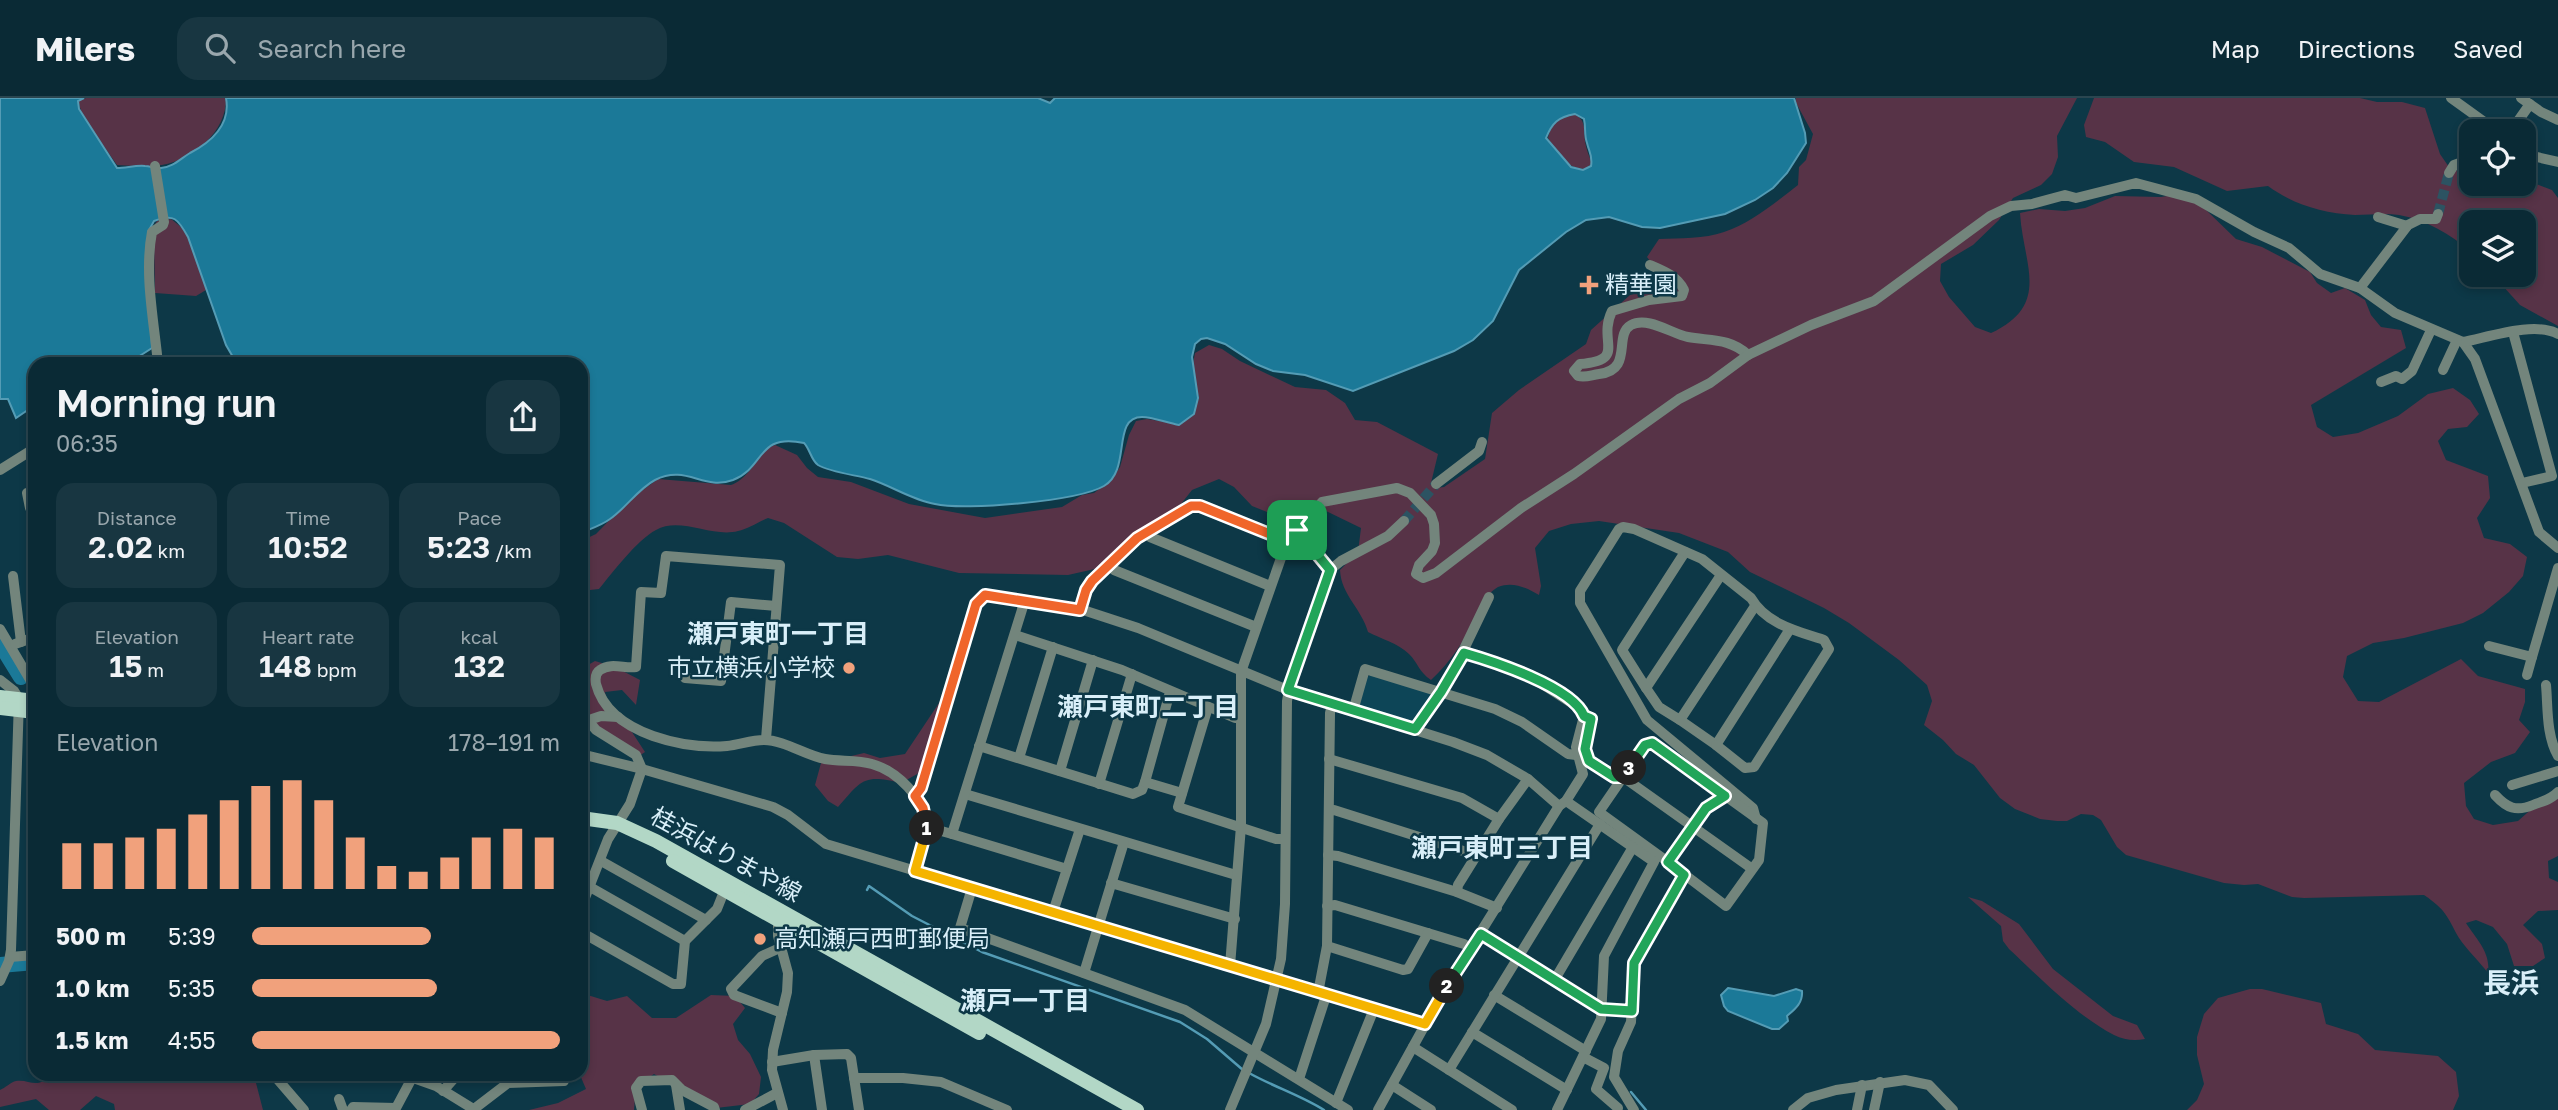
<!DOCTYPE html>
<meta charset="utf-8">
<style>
:root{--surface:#0a2a35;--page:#183641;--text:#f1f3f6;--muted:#99a7ad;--line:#2a4650;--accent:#f1a17c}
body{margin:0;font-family:"Golos Text","Noto Sans JP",sans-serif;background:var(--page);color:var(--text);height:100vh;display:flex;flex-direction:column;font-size:26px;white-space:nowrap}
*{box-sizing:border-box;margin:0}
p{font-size:23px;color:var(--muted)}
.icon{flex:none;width:38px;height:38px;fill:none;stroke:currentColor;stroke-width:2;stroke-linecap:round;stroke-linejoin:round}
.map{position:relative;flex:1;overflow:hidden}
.sheet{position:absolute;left:28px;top:259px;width:560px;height:724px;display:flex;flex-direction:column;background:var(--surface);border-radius:21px;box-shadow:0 4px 10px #0003,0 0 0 2px var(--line)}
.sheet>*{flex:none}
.buttons{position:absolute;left:2459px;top:21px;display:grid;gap:14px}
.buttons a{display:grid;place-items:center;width:77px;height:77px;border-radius:14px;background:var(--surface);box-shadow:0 4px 10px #0003,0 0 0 2px var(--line);font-size:35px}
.pin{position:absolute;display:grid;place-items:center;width:60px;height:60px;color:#fff;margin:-30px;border-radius:14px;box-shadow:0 4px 10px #0006}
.km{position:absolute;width:35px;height:35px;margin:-18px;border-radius:50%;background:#222;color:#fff;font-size:19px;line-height:35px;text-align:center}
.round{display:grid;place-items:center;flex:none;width:74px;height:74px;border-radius:21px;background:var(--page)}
.summary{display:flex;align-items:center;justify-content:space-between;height:119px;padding:0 28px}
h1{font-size:38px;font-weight:600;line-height:52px}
.stats{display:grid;grid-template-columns:repeat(3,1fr);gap:10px;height:119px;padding:7px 28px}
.stats div{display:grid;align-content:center;border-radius:18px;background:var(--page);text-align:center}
.stats b{font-size:30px;font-weight:600}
.stats small{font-size:19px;font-weight:400}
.stats p{font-size:19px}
.chart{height:196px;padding:14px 28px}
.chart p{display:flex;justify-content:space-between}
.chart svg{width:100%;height:126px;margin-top:7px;stroke:var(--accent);stroke-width:6}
ul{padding:0 28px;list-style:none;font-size:23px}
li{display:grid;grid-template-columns:112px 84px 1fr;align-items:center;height:52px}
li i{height:18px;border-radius:9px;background:var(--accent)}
header{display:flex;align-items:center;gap:42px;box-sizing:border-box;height:98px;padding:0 35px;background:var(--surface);border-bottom:2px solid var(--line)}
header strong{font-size:33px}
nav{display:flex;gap:38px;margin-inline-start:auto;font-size:24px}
.search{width:490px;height:63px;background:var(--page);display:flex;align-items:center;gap:18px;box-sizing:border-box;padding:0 24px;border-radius:21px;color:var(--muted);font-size:26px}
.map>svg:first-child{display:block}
</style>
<header>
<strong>Milers</strong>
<div class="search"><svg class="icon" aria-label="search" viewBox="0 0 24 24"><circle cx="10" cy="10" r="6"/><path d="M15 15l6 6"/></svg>Search here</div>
<nav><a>Map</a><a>Directions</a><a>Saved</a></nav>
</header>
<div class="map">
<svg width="2558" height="1012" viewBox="0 0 2558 1012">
<rect width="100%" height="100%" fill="#0d3847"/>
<path fill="#0d4557" d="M1371,577L1430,594L1432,600L1416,623L1410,626L1361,611L1358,605L1365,580Z"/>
<g fill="#573347">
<path d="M86,0H226C227,33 193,62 162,67C147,69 132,68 117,67L83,19L78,3Z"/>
<path d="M1796,0H2077L2057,38L2058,59L2052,76L2041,87L2013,100L1999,122L1973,147L1941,166L1940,183L1949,199L1975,229L1991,235C2052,206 2023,167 2020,115L2039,111L2065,113L2085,110L2115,98L2161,99L2185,95L2204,110L2236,141L2262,149L2310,174L2317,185L2331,195L2345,190L2365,202L2371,217L2381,229L2401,232L2406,250L2311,307L2317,329L2333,339L2358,335L2398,318L2428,296L2453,290L2470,302L2479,316L2467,329L2448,331L2438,343L2446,362L2488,378L2490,400L2477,420L2484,440L2510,446L2527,459L2523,478L2509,494L2483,515L2463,525L2404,540L2373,545L2347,558L2343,579L2358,603L2379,604L2461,561L2478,578L2525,591V604L2519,622L2530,634L2515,655L2491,664L2464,685L2466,708L2474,721L2493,727L2518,723L2536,707L2558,699V758L2548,763L2549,780L2558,784V812L2538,813L2523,827L2542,846L2545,860L2533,868H2514L2507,846L2493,829L2476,822L2466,825C2476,841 2491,854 2488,875C2479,863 2467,852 2459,840C2446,817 2447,813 2424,797L2304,800L2292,799L2258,786L2244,787L2224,785L2126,757L2117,749L2101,722L2093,717L2081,716L2067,723H2057L2040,721L2015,711L2000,700L1974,667L1956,656L1943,642L1924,627L1932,603L1927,587L1899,562L1849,525L1824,510L1750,474L1728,454L1679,435L1599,423L1571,426L1549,433L1535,450L1541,488L1539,497C1527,490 1513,483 1498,489C1485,496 1484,509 1477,520C1464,542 1450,565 1431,582C1419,574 1418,565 1409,556C1398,545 1381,541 1368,534C1362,511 1341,497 1340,472L1358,454L1361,430L1326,413L1308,411L1272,416L1252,408L1234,389L1219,381L1192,392L1181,406L1135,439L1099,470L1068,477L959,475L888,457L858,461L837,459L784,425L768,420C758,424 748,431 738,433C712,440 680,418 656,432C637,442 613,474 599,491L581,493V443L596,436L629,402L658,381L731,387C746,382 756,364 764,351L775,347L797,357L807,370L818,379L851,384L909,406L985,420L1062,409L1082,397L1094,395L1112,381L1120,369L1129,337L1136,323L1147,321L1172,325L1184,324L1194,315L1199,299L1191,276L1195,255L1209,247L1222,251L1240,263L1295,289L1326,292L1345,305L1355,322L1377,324L1438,356L1431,385L1436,390L1444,389L1485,361L1492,315L1519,292L1586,246L1591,232L1630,197L1653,191L1657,172L1647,159L1659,141C1680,140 1704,141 1724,134C1751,125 1776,104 1798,87L1799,69L1806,62L1813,36L1795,3Z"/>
<path d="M2094,0H2360L2377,4H2402L2425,10L2440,56L2451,72L2471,74V86H2524V82H2526L2552,92L2558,100V228L2520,207L2493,177H2524V124H2471V154C2450,136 2427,122 2399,117C2384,115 2369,117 2355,117C2323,115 2294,107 2268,88L2227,93L2174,69L2134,64L2105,44L2086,39L2084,27Z"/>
<path d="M1571,15C1586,20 1584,29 1585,43C1586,51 1589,58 1592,65L1586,71C1566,71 1558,56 1548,40C1552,25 1556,20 1571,15Z"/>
<path d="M171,121L186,133L209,196L206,192L196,198L155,195L154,144L149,136L157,123Z"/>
<path d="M595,563L615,569L640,582L636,607L622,592L605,594L607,605L628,628L645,654L639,658C620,646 584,630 581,605C580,594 581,582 581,571Z"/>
<path d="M943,599L929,657L919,675L901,685C863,676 862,682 838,709L828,703L815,687L821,665L864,655L880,660L905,656Z"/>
<path d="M1968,799L1982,803L2019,826L2053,871L2113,918L2137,927L2145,941C2134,943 2124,942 2114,937C2077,918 2039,879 2009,851L2003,843L2001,828Z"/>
<path d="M2250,891H2262L2321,905L2326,926L2358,936L2375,952L2438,958L2456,974L2459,998L2453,1012H2187L2197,1002L2204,986L2197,957V939L2204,916L2218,900Z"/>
<path d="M581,895L607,903L627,898L652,920H676L711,897L735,898L745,910L733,926L738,942L750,956L761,979L759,996L750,1006L716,1010L654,976L636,988L634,1012H529L558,1005L586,991L580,977Z"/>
<path d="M50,977H280L256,985L263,1012H115L114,1006L96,998L80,1012H49L36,1001L0,1009V992C5,990 11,984 16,983C30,981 37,992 50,977Z"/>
</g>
<g fill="#1b7998" stroke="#549cb5" stroke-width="2" fill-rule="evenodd">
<path d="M0,0H84L78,3L79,11L117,70C126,70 136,67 145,68C151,68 154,71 161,70C173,69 180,61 190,55C211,44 231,27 226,0H1038L1050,5L1055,0H1794L1805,35L1806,45L1787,75L1773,90L1755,102L1725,116L1660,130L1642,129L1609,119L1586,122L1566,134L1519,172L1493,223L1473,242L1454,253L1353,293L1305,277L1273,273L1256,266L1225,246L1207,240L1201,241L1195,246L1192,259L1198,300L1194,316L1179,327C1167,325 1153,319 1142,319C1111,319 1132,372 1104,388C1078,403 965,413 935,406C912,402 892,388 870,381C855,377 830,374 818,367C811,362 810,351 804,345C756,335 766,369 733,382C703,393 687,366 655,382C638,391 626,410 610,421C602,427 590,431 581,435V266H237L226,247L188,139C178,121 174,115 154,123L148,134L152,250L127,266H35V307L16,320L8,301H0ZM1575,16L1584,21C1586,30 1584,37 1587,45C1589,54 1593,58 1591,68L1583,72L1571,69L1546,40C1552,25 1558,19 1575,16Z"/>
<path d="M1728,890L1774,898L1796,891L1802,893C1803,905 1795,911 1787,918L1788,923L1779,931H1772L1728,913L1724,908L1721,897Z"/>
</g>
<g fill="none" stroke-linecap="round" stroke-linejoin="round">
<g stroke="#549cb5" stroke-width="2.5">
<path d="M867,792L869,788L912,818L982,854L1180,924L1207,941L1243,972"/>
<path d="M1249,975C1274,989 1300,997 1324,1012"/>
<path d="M1631,994L1646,1012"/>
</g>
<g stroke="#1b7998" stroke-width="16">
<path d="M0,545L21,579"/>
<path d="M0,867L35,864"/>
</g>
<g stroke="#2c5362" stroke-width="10" stroke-dasharray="10 5" stroke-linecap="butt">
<path d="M2438,116L2449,75"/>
<path d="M1404,423L1436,386"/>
</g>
<g stroke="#73857c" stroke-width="10">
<path d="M2451,0L2483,23L2492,33"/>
<path d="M2521,0L2541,14L2558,22"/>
<path d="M2511,33L2530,6"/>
<path d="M2524,56L2558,64"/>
<path d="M155,68L164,124L163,127L152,134C144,176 154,223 158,266"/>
<path d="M2449,75L2454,67L2471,61"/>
<path d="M2438,116L2436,121H2420L2408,127L2360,190L2395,215L2463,244L2475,261L2539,434L2558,450"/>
<path d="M2378,119L2407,128"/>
<path d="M1650,167C1664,173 1677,178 1684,192L1682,198L1649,202L1612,213C1597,244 1628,262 1580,266L1574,273L1578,278C1586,280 1591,277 1599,276C1634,272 1613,237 1631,227C1648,218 1672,236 1688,239C1710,243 1730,240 1748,257"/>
<path d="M2513,234L2552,378L2522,385"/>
<path d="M2463,244C2489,239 2535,223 2558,236"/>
<path d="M2443,272L2457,242"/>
<path d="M2381,284L2396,278L2402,281L2412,273L2431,232"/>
<path d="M0,372L35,350"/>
<path d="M1436,386L1479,353L1482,344"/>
<path d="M27,395L30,410"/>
<path d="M1297,432L1330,472"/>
<path d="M1146,434L1150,439L1270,488"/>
<path d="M1108,467L1114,472L1256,529"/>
<path d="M1721,477L1646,590L1659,609L1680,622L1755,508"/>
<path d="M13,478L21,544"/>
<path d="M1080,511L1086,492L1092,483L1137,440L1191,408H1200L1287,443"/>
<path d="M0,531L35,590"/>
<path d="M1015,537L1122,572L1235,620H1240"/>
<path d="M15,546L35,539"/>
<path d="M2489,548L2532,559L2558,470"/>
<path d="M1464,554L1525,575L1581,611L1584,618L1591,621L1585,651L1589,663L1614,679H1623L1751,770"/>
<path d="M2527,577L2532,559"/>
<path d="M685,580L721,583L731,504L776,508"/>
<path d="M0,582L14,593L19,601L11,852L9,863L0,883"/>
<path d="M2546,587C2548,609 2546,637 2558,658"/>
<path d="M1646,590L1622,552L1685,454"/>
<path d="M1208,609L1178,709L1276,741H1285"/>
<path d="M1353,613L1365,571L1495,611L1522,624L1568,656L1576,657"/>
<path d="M1680,622L1716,647L1790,531"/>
<path d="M1415,631L1452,576L1489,499"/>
<path d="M766,641L780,467L666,458L661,495L641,494L636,569C625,571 611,564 600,572C595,575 595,580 596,586C603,613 628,629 653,638C676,646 702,650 727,648C739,647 751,642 764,642C784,642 805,657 825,661C840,664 856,661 872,666C897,673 924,700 927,726C928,740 919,759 915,773"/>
<path d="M1716,647L1745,670L1754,669L1829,551L1824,542C1797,533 1766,526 1751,500L1702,461L1634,431L1623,429L1619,431L1580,493V505L1647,622L1753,710L1756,721"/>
<path d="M979,648L1133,696L1142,692L1145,684L1170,594"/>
<path d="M581,656L642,671L773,709L788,717L826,746L1425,926"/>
<path d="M1019,660L1053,549"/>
<path d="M1329,661L1462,700L1499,721"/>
<path d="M1060,673L1093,562"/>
<path d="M1145,684L1182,695"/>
<path d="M1099,686L1132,576"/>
<path d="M2512,687L2558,673"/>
<path d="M965,696L1236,777"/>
<path d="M2495,697C2507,710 2516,714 2533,707C2543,703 2550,702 2558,694"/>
<path d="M915,698L921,690L976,506L985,497L1080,511L1138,530L1288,592L1453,644L1487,657L1528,681L1559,708"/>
<path d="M1329,713L1334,712L1476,757"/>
<path d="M927,729L952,736L1025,502"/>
<path d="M952,736L1067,771"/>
<path d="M1328,757L1338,758L1457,794L1497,810"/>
<path d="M601,763L706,822"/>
<path d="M1668,764L1726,808L1759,762L1763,725L1652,645L1645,647L1599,714L1668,764L1706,710L1725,698"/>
<path d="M1111,785L1235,821"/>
<path d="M590,789L685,843"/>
<path d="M972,790L960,830L1185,912L1348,1012"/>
<path d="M1457,794L1458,787L1499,721L1528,681"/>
<path d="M1327,808L1335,807L1464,846L1471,851"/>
<path d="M581,810L608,741L630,706L642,671L636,657L596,632L591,626L592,621L601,618L618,619"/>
<path d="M1053,814L1080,731"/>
<path d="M778,817V838L788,875L787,894L773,952L772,972L783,1012"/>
<path d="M581,834L673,886H681L685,843L717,811L727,786"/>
<path d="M1481,836L1601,911L1632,913"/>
<path d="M1327,848L1403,872L1408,871L1428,835"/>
<path d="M782,849L762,858L731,891L734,897L782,915"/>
<path d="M10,859L35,857"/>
<path d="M1230,868L1241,728V574L1287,443L1322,404L1397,390L1410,395L1431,417L1434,426L1435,445L1432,453L1419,467L1416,476L1423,480L1436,475L1521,410L1574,376L1679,301L1710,285L1748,257L1811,227L1874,203L1990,118L2011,108L2032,106L2065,97L2076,100L2136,85L2196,101L2254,134L2289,150L2320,176L2360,190"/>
<path d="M1084,875L1124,744"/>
<path d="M1555,881L1633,749"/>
<path d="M1318,895L1327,848L1330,615L1332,606"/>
<path d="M1494,897L1586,953"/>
<path d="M1472,934L1567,992"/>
<path d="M1413,949L1512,1012"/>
<path d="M814,957L822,1012"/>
<path d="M1583,959L1604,970L1596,991L1618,1010"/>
<path d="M772,964L814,957L847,956L851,960L859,1012"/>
<path d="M1449,972L1600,726"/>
<path d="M273,976L304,1012"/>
<path d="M402,976L436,988L475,1012"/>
<path d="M854,980H903L941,984L1007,1012"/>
<path d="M1299,981L1326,898"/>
<path d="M676,987L680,1012"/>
<path d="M1392,987L1431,1012"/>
<path d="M443,993L458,976"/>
<path d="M339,1001L343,1012"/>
<path d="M1336,1005L1374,911"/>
<path d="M474,1011L508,985L564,983"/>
<path d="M351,1012L353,1009L396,1010L412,980"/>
<path d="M642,1012L636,990L641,983L672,982L682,992L714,1009L715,1012"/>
<path d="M745,1012L777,995"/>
<path d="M1230,1012L1266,926L1281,861L1285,806L1287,603L1291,580L1330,472L1341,463L1388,438L1404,423"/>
<path d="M1378,1012L1441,898L1559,708L1566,703L1583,676L1576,649L1584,618"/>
<path d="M1557,1012L1601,921L1604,858L1654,764L1566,703"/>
<path d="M1634,1012L1614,979L1618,953L1631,924L1634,865L1684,777"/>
<path d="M1793,1012L1808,1000L1836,992L1905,982L1929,987L1953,1012"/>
<path d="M1857,1012L1862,987"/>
<path d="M1874,1012L1880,984"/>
</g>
<g stroke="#b2d7c6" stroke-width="14">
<path d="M0,599L35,603"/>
<path d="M0,610L35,614"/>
<path d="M581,720L617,725L656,743L1137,1012"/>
<path d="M673,763L979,935"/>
</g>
</g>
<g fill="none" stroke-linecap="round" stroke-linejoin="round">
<defs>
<path id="split-1" d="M927,730L923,710L915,698L921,690L976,506L985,497L1080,512L1086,492L1092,483L1137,440L1191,408H1200L1287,443L1297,432"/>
<path id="split-2" d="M927,730L915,773L1425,926L1447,888"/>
<path id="split-3" d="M1447,888L1481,836L1601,911L1632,913L1634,865L1684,777L1668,764L1706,710L1725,698L1652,645L1645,647L1629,670"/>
<path id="split-4" d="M1297,432L1330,472L1288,592L1415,631L1441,594L1464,555C1492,563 1573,589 1584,618L1591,621L1585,651L1589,663L1614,679H1623L1629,670"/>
</defs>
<use href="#split-1" stroke="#fff" stroke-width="14"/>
<use href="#split-2" stroke="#fff" stroke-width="14"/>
<use href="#split-3" stroke="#fff" stroke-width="14"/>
<use href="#split-4" stroke="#fff" stroke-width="14"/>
<use href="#split-1" stroke="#f0652b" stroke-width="9"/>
<use href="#split-2" stroke="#f5b400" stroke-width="9"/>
<use href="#split-3" stroke="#22a559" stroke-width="9"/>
<use href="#split-4" stroke="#22a559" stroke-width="9"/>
</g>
<g fill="#f1a17c" stroke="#0d3847" stroke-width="2.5">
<path d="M1585.5 176.5h7v7h7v7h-7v7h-7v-7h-7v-7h7z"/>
<circle cx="849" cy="570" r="7"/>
<circle cx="760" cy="841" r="7"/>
</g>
<g text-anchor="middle" stroke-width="5" stroke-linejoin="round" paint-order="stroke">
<g font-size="24" fill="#d9eff9" stroke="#0d3847" text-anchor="start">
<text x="1605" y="195">精華園</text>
<text x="835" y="578" text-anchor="end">市立横浜小学校</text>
<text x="774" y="849">高知瀬戸西町郵便局</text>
</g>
<g font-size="24" fill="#d9eff9" stroke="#0d3847">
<text transform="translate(726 757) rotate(29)" y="8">桂浜はりまや線</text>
</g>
<g font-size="26" font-weight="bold" fill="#d9eff9" stroke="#0d3847">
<text x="778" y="545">瀬戸東町一丁目</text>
<text x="1148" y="618">瀬戸東町二丁目</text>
<text x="1502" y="759">瀬戸東町三丁目</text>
<text x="1025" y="912">瀬戸一丁目</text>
</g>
<g font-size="28" font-weight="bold" fill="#d9eff9" stroke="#0d3847">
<text x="2511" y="895">長浜</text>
</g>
</g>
</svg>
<div class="buttons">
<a><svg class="icon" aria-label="locate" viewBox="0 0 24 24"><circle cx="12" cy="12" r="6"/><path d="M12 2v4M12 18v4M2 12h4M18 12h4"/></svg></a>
<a><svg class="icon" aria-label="layers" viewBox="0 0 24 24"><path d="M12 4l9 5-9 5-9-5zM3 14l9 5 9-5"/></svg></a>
</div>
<div class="pin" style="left:1297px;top:432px;background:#1e9e55"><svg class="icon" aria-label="arrive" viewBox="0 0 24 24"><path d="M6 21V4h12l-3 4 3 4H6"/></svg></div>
<b class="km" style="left:927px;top:730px">1</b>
<b class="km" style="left:1447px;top:888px">2</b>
<b class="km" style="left:1629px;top:670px">3</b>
<section class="sheet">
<div class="summary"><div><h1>Morning run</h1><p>06:35</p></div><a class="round"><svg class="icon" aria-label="share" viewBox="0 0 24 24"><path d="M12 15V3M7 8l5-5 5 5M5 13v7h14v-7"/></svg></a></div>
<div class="stats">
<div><p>Distance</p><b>2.02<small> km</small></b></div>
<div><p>Time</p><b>10:52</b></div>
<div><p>Pace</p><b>5:23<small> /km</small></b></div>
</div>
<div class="stats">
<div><p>Elevation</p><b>15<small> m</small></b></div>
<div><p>Heart rate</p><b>148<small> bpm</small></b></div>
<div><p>kcal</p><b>132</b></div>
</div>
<div class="chart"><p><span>Elevation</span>178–191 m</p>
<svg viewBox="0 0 160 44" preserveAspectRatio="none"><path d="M5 44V28M15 44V28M25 44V26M35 44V23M45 44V18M55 44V13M65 44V8M75 44V6M85 44V13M95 44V26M105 44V36M115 44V38M125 44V33M135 44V26M145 44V23M155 44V26"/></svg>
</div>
<ul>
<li><b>500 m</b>5:39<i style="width:58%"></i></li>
<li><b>1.0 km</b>5:35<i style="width:60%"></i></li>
<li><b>1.5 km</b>4:55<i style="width:100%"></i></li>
</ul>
</section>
</div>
